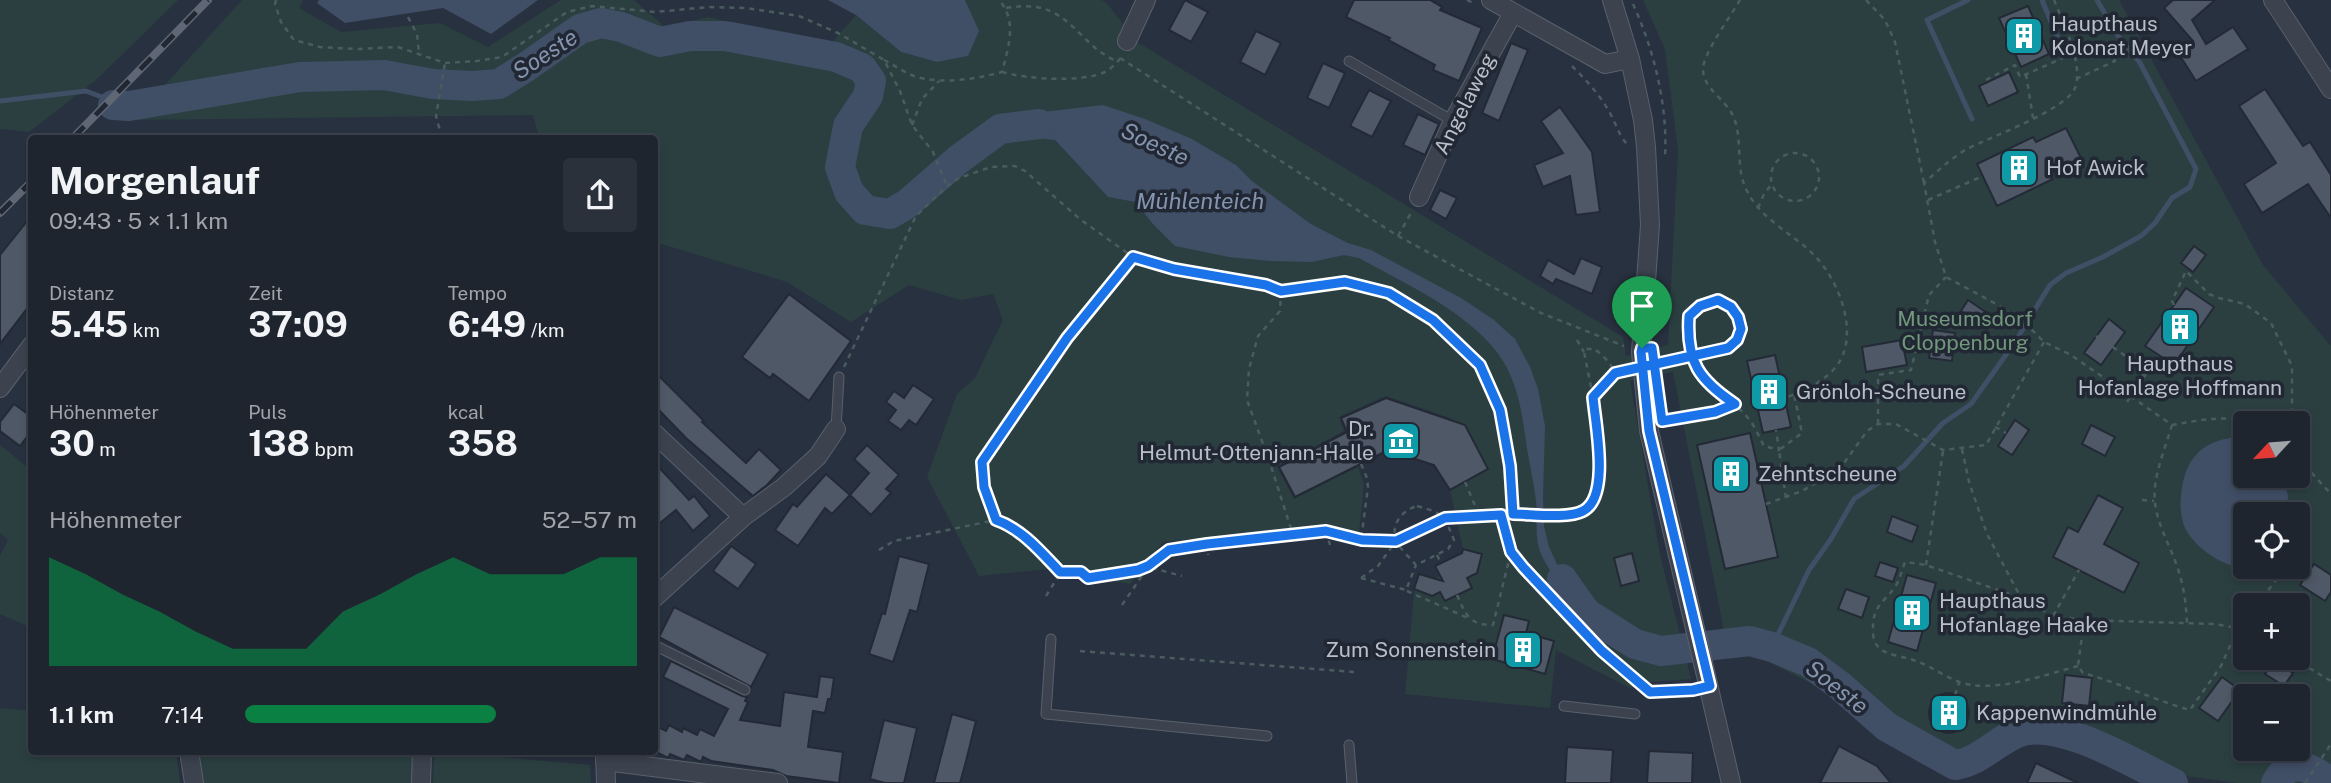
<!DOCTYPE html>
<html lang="de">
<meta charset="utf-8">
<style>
:root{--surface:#1e252f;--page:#2b313b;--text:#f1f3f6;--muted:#a1a5aa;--line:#3c424b;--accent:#0b8043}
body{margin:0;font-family:"Public Sans",sans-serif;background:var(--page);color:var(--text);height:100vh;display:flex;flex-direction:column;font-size:26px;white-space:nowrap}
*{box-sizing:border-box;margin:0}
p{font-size:23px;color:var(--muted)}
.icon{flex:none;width:38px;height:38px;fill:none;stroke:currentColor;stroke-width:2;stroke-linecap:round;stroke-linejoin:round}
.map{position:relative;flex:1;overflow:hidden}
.side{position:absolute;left:28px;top:135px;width:630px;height:620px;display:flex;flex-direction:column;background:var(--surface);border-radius:7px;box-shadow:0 4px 10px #0003,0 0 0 2px var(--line)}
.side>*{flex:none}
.needle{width:46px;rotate:244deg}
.buttons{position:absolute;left:2233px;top:411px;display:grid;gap:14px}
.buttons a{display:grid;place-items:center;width:77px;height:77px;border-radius:7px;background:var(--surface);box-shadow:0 4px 10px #0003,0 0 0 2px var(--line);font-size:35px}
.pin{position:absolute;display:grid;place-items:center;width:60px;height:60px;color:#fff;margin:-72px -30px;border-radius:50% 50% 50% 0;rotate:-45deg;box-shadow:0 0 7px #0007}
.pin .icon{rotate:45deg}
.round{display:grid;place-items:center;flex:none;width:74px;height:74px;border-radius:7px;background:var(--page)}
.headline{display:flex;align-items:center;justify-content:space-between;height:119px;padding:0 21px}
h1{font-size:38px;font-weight:700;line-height:52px}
.metrics{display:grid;grid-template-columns:repeat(3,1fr);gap:10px;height:119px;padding:7px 21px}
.metrics div{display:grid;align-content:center}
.metrics b{font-size:35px;font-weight:700}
.metrics small{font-size:19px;font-weight:400}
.metrics p{font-size:19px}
.chart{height:196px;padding:14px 21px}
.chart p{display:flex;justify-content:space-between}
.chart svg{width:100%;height:126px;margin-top:7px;fill:var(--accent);opacity:.7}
ul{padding:0 21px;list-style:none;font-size:23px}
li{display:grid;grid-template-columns:112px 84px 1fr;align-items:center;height:52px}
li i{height:18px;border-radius:9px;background:var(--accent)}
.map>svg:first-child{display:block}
</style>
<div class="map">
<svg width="2331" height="783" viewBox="0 0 2331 783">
<rect width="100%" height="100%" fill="#28313f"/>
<g fill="#2b3f41" fill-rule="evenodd">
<path d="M0,0H178L96,80L29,132L0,129Z"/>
<path d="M242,0H303L299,8L341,32L440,23L488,47L561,0H634L665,27L708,17L828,47L856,15L901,52L937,62L968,56L978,31L965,0H1101L1106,2L1137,42L1623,337L1626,356L1668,345L1678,151L1665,49L1643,0H2119L2263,265L2331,346V783H2237L2179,775L2107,739L2020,715L1956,755L1726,641L1673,372L1630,381L1660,555L1691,679L1650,682L1638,677L1632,689L1556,650L1550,708L1405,694L1414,594L1418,578L1429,581L1463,564L1467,550L1463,549L1450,490L1487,469L1465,425L1452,420L1453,419L1386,396L1339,417L1344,431L1277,467L1294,499L1358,467L1364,484L1359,533L1329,526L1163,542L1130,584L1049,569L979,576L927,477L957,394L975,378L1003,320L993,294L961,300L909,285L851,322L787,282L655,242L654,138H539L533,115L133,120ZM1192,139L1236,165L1252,181L1311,224L1348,243L1152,223L1135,202L1108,197L1055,140ZM2245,424H2298V476H2245ZM2245,514H2298V567H2245ZM2245,606H2298V658H2245ZM2245,696H2298V749H2245Z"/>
<path d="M0,445L31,470L32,617L27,626L0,614V556L8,540L0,533Z"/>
<path d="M0,708L31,711L32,751H176L180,783H0Z"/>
<path d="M197,751H410L413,760L412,783H200Z"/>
<path d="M434,751L590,765L591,783H433Z"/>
</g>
<g fill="#404e66">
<path d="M319,0H538L491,34L443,8L345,23L317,3Z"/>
<path d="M828,0H965L979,31L968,56L937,62L901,52L856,15Z"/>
<path d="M1103,105L1145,119L1192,139L1236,165L1252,181L1311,224L1348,243L1371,250L1461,298L1494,320L1515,339L1530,367L1538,389L1545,426L1543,497L1544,526L1549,547L1561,573L1586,613C1569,596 1551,576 1541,554C1534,537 1538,519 1536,501C1534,484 1530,466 1527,449C1522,412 1518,375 1491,345C1456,306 1404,283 1359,258L1344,255L1312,262L1271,261L1229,257L1175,246L1152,223L1135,202L1108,197L1055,140L1003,135L1000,129V123L1034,113Z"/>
<path d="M2238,437L2245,440V476H2281L2288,495L2287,514H2245V567H2248L2246,568C2223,567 2196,549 2185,528C2181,519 2180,506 2181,496C2184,460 2201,440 2238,437Z"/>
</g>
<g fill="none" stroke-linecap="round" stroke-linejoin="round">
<g stroke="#404e66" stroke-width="5">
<path d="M1968,0L1927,20L1972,119"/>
<path d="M2042,0L2059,41"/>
<path d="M0,101L86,91L102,97"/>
<path d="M1772,647L1809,570L1831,539L1854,499L1904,466L1943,423L1971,404L2015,342L2050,285L2066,273L2103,257L2141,236L2155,223L2172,198L2190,187L2196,169L2140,63L2116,33L2097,0"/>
</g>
<g stroke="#404e66" stroke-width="30">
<path d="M113,105L129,106L300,77L384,75L433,84L472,86L499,84L526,67L580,29L601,23L621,27L660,42L690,36H725L836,57L862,68L871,81L868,96L848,126L840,167L849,192L865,210L890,214L907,204L959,159L1000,129L1039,124"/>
<path d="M1562,579L1586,613L1635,644L1661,651L1750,641L1772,647L1808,662L1839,685L1887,727L1955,765C1979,762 1995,742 2017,733C2057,716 2136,765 2173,783"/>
<path d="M2276,783C2292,754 2310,769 2331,782"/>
</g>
</g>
<g fill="#4f5867" stroke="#232a36" stroke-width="2">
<path d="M1185,0L1208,12L1191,42L1169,30Z"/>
<path d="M1354,0H1430L1442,7L1440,10L1482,28L1459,81L1433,70L1435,65L1388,40L1390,38L1346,17Z"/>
<path d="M2173,0H2215L2192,20L2206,44L2233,27L2248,49L2196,81L2177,51L2193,41L2164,8Z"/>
<path d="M2028,6L2049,54L2021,67L1999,18Z"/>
<path d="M1256,31L1281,43L1265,75L1240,62Z"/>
<path d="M1511,43L1528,50L1499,121L1482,113Z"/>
<path d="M1323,63L1345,73L1329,108L1307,98Z"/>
<path d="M2009,72L2018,92L1988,106L1979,86Z"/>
<path d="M2265,89L2303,146L2310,142L2331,175V218L2308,184L2262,213L2244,184L2276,163L2239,106Z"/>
<path d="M1369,90L1391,101L1372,137L1350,126Z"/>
<path d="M1560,107L1592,152L1600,212L1576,215L1570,176L1543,187L1534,165L1563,153L1541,121Z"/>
<path d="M1418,114L1439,124L1425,155L1403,145Z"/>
<path d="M2066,128L2081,158L2050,173L2053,179L1997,206L1977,164L2033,137L2036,142Z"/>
<path d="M1440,190L1457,198L1446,219L1430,210Z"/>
<path d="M32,215V302L0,344V255Z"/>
<path d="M2194,246L2206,255L2193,272L2181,263Z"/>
<path d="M1581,258L1602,267L1592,294L1556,279L1553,284L1540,276L1548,260L1574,274Z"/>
<path d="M2186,288L2214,307L2174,365L2145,346Z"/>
<path d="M789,294L851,341L809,401L773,374L770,378L742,357Z"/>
<path d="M1968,300L1993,317L1986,328L1961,311Z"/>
<path d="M2109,319L2125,332L2101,365L2084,353Z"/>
<path d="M1933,330L1955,333L1952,361L1929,358Z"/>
<path d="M1902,340L1907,365L1866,372L1862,347Z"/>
<path d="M1775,355L1791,427L1763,433L1747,361Z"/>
<path d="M654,371L704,421L702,422L746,463L759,449L781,470L767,485L753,496L686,438L654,405Z"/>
<path d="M913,385L934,399L916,425L909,420L901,430L888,421L896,410L886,402L894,391L904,398Z"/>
<path d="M1386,398L1465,425L1488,469L1450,490L1434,465L1388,450L1295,497L1279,467L1347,432L1341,418Z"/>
<path d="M14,404L32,417V430L20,446L0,431V422Z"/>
<path d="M2015,420L2029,430L2012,455L1998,446Z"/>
<path d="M2091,425L2115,437L2105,456L2082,444Z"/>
<path d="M1750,433L1778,557L1725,569L1697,445Z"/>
<path d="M867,445L899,475L886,489L891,493L871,515L850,495L869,473L854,459Z"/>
<path d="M654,462L689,500L694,496L710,516L693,531L676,510L654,528Z"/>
<path d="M826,474L850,495L832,514L825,508L798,546L775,530L793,504L797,507Z"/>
<path d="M2098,495L2123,508L2104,544L2139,563L2124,593L2053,557L2068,527L2078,532Z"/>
<path d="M1892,516L1918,526L1912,542L1887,532Z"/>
<path d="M731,546L756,564L738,589L713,571Z"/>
<path d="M1463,549L1482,554L1477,573L1467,578L1472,588L1445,601L1440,592L1432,596L1414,589L1419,574L1443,581L1435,566L1462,553Z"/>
<path d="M1632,553L1639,581L1621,586L1614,558Z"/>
<path d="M899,556L929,564L917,612L910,610L893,662L869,654L882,613L885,614Z"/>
<path d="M1880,562L1898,568L1893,582L1875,576Z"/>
<path d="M2314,564L2331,575V592L2325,601L2300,585Z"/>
<path d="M1907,575L1936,583L1917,651L1888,642Z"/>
<path d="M1846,589L1869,597L1862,618L1838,609Z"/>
<path d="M674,607L768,654L751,687L659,637Z"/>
<path d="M1504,615L1529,621L1526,633L1554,641L1545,674L1492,659Z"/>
<path d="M2274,660L2293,673L2284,686L2265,674Z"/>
<path d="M671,661L742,696L747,697L745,701L748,702L740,720L780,726L784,692L817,697L820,676L834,678L831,699H828L825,713L813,711L808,747L843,752L839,783L786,776L773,770L711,761L703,757L701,762L687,755L684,760L670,754L668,758L654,751V725L666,731L669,725L682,732L683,728L697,735L700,729L714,736L728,709L663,677Z"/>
<path d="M2065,675L2092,678L2089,706L2062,703Z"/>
<path d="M2222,677L2240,690L2218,721L2199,708Z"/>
<circle cx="1949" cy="713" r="20"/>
<path d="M952,714L976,721L965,765L960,783H934Z"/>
<path d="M884,720L917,728L904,783H885L870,779Z"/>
<path d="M1839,746L1877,766L1891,783H1820Z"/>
<path d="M1567,747L1613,750L1611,783H1565Z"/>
<path d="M1649,751L1693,753L1692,783H1647Z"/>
<path d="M2036,763L2078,783H2027Z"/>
</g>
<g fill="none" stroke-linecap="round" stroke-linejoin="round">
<defs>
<g id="service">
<path d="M1349,61L1453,121"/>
<path d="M836,429L839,377"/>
<path d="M1051,639L1046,714L1267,736"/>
<path d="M654,645L745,690"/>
<path d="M1564,706L1635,714"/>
<path d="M1349,745L1352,783"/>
</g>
<g id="minor">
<path d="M1491,0L1605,64L1630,59"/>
<path d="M1612,0L1630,59L1643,120L1646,147L1650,225L1641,352L1649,431L1731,783"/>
<path d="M2273,0L2331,89"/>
<path d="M1127,41L1146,0"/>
<path d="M1419,197L1453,121L1513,13"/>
<path d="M0,388L32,345"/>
<path d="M654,433L743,517L654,598"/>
<path d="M743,517L784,487L818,456L836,429"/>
<path d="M189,751L194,783"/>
<path d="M605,752L606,783"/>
<path d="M605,761L778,783"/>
<path d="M421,783L422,751"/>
</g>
</defs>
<use href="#service" stroke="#5a616c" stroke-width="11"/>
<use href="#minor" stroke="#5a616c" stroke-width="20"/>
<g stroke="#4a5c5f" stroke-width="2.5" stroke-dasharray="5 5" stroke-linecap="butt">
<path d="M276,0L275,4L281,22L294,40L320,47L360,49L398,47L445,63L477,61L502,57L567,12L592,6L655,12L709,7L746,8L799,16L840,34L884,60L900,91L912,125L933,152L947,186"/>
<path d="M1467,0L1475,4"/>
<path d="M1740,0C1732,14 1702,55 1703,70C1704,90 1727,100 1734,118C1743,141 1735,169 1747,191C1762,221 1793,233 1815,256C1840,282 1861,337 1835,368C1822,383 1803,391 1785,398"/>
<path d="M1866,0L1885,20L1895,42L1924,183"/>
<path d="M2054,0C2063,22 2084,65 2075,88C2066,110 1990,137 1967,149C1951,158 1938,171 1924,183L1935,242L1946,277L1998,305L2028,326L2044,342L2071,355L2172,425C2201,420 2226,414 2255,424"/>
<path d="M1633,4C1654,50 1668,106 1665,157"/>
<path d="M1006,8C1053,0 1066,21 1093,46C1100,53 1109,57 1117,62"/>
<path d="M408,17L417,34L419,53"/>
<path d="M1120,58L1398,236L1541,313L1624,346"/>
<path d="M884,60C894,65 903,72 914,76C940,85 976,79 1002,72C1008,48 1018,21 999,0"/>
<path d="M1572,66C1587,81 1601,96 1611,115C1617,126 1619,136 1628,145"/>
<path d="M1002,72C1026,79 1082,83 1105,72C1111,69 1116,63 1121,58"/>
<path d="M2026,74L2033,118"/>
<path d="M2076,79L2115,61L2111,53L2108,55"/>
<path d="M1986,80L2015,65L2020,77L2074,53"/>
<path d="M912,125L922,99L939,81"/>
<path d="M442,138L436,116L445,63"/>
<circle cx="1795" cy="177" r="24"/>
<path d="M1928,200L1983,176"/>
<path d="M1758,208L1764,194L1772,184"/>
<path d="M1398,236L1412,211"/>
<path d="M1281,291L1280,311L1258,336L1249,369L1247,400L1270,463L1293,535"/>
<path d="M2174,305L2172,301L2186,271L2209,294L2219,298L2245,304L2271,323L2292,366V414L2301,418L2297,424"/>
<path d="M2096,336C2113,348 2134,358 2144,377"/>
<path d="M1577,340L1584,352"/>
<path d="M1705,353C1712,352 1722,351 1728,348C1733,345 1736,340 1738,335C1745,318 1731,307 1718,300L1700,306L1689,316C1688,344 1693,372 1715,390C1726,400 1739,406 1748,418C1755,426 1759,437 1764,446L1779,450L1776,430"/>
<path d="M844,367L916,216L947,186L959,178L991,167L1015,166L1025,171L1081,220L1133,257L1174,269L1266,285L1281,291L1345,282L1389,293L1433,320L1480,365L1500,410L1510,465L1513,515"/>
<path d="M1593,397L1584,352L1586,349H1595L1609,362L1615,373"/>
<path d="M2127,402L2159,355"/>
<path d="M1665,420L1715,412L1735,404"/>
<path d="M1878,424V375L1911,370L1929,295L1946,277"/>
<path d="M2172,425C2165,449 2152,478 2155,503C2158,527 2171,547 2178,569C2184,587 2186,604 2187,623"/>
<path d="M1995,427L2006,433"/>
<path d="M1962,449L1969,482L1987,534L2021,598"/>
<path d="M2298,458L2331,494"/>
<path d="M1361,464L1367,478L1368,487L1361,540"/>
<path d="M1465,482L1479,515"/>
<path d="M1786,498L1779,450L1802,433L1794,394"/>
<path d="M2142,500L2154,501"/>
<path d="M1766,504L1802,491L1839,470L1867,431L1878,424H1896L1943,450L1986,445L2044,342"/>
<path d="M1417,506C1444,514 1443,513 1454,540L1448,549L1416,565C1410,558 1401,550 1397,542C1389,526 1402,510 1417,506Z"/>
<path d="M1326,531L1330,545"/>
<path d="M1207,544L1208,555"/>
<path d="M879,550L894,541L996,520"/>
<path d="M1511,552L1602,651L1650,692L1690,690"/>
<path d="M1437,555L1441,563"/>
<path d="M1926,565L1943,451"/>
<path d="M2292,567L2307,575"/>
<path d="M1061,572C1041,552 1023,529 996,520L984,487L982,462L1067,338L1133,258"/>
<path d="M1361,578L1378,566L1396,541L1445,518L1479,515L1573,514C1577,513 1581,513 1584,511C1611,496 1595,422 1593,397L1615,373L1624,371"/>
<path d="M1361,578L1406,590L1416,565"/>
<path d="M1407,591L1468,618"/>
<path d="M1457,595C1466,615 1469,625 1493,625L1511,552L1501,515"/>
<path d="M1046,596L1061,572H1081L1088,578L1138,570L1148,567L1169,550L1190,547L1326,531L1361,540L1396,541"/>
<path d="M1122,605L1148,567L1182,576"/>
<path d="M2256,606L2286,567"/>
<path d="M2053,616L2079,570"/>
<path d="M2084,620L2078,666L2083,673C2120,683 2154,700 2190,710L2221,666L2238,628L2245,619"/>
<path d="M1080,651L1354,672"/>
<path d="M2292,658L2331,681"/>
<path d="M2078,666C2044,675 1990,695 1957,681C1942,675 1929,665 1913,660C1897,654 1874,656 1873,633C1872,605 1882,605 1895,587C1900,580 1902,569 1905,562L1926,565L2021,598L2053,616L2084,620L2214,624L2238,628L2245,632"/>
<path d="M1955,695L1959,683"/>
<path d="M2305,783L2331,744"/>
</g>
<use href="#service" stroke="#3c434f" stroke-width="9"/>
<use href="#minor" stroke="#3c434f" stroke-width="18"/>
<defs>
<g id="rail">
<path d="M73,138L208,0"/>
<path d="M0,213L32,181"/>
</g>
</defs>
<use href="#rail" stroke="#5f6775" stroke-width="8"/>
<use href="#rail" stroke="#212834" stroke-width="5" stroke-dasharray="16" stroke-linecap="butt"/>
<path stroke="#4a5c5f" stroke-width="2.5" stroke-dasharray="5 5" stroke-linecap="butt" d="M1624,371L1705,353"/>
</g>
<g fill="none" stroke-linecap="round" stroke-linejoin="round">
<defs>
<path id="route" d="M1642,348L1641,352L1649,431L1710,686L1693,690L1650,692L1602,651L1523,567L1511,552L1501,515L1445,518L1396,541L1362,540L1326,531L1207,544L1169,550L1148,566L1138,570L1088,578L1081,572H1060C1041,552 1022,529 996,520L984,487L982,462L1067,338L1133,257L1174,269L1266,285L1281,291L1345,282L1389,293L1433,320L1480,365L1500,410L1510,466L1513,514C1531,514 1568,519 1583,511C1611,497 1595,422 1593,397L1615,373L1624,371L1728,348L1737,340L1741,329L1738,317L1731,307L1718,300L1700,306L1689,316C1686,362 1699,380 1735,404L1715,412L1662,421L1652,348H1642"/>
</defs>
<use href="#route" stroke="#fff" stroke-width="14"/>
<use href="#route" stroke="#1a73e8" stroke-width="9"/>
</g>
<defs>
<symbol id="building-square" viewBox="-11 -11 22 22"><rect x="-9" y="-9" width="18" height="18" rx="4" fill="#0f9aa8" stroke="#212834"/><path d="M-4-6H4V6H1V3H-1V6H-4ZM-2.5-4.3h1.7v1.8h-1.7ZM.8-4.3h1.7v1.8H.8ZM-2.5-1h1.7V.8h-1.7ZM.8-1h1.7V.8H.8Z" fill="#fff"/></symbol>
<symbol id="museum-square" viewBox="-11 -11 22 22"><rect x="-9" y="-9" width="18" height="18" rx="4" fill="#0f9aa8" stroke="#212834"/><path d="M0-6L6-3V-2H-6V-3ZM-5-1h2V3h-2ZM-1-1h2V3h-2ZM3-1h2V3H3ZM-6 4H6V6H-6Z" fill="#fff"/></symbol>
</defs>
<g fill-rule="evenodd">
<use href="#building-square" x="2002" y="14" width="44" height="44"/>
<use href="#building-square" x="1997" y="146" width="44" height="44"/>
<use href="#building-square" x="2158" y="305" width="44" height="44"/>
<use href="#building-square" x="1747" y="370" width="44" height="44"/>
<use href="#museum-square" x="1379" y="419" width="44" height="44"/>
<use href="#building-square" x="1709" y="452" width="44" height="44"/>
<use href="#building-square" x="1890" y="591" width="44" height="44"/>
<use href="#building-square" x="1501" y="628" width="44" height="44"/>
<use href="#building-square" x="1927" y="691" width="44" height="44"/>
</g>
<g text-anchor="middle" stroke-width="7" stroke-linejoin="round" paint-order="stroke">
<g font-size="21" fill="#b9bfc9" stroke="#212834" text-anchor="start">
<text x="2051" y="31">Haupthaus<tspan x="2051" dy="24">Kolonat Meyer</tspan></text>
<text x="2046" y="175">Hof Awick</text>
<text x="2180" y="371" text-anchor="middle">Haupthaus<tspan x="2180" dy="24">Hofanlage Hoffmann</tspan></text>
<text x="1796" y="399">Grönloh-Scheune</text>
<text x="1374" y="436" text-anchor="end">Dr.<tspan x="1374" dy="24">Helmut-Ottenjann-Halle</tspan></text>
<text x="1758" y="481">Zehntscheune</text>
<text x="1939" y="608">Haupthaus<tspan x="1939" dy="24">Hofanlage Haake</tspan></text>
<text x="1496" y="657" text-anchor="end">Zum Sonnenstein</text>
<text x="1976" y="720">Kappenwindmühle</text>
</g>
<g font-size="21" fill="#b9bfc9" stroke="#212834">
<text transform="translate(1465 104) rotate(-63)" y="7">Angelaweg</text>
</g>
<g font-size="21" fill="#72987c" stroke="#212834">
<text x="1965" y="326">Museumsdorf<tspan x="1965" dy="24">Cloppenburg</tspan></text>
</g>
<g font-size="23" font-style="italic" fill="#8494ae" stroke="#212834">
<text transform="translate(545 54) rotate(-33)" y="8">Soeste</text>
<text transform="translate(1155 144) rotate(25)" y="8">Soeste</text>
<text x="1200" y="209">Mühlenteich</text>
<text transform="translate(1837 687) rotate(38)" y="8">Soeste</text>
</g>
</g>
</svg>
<div class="buttons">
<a><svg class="needle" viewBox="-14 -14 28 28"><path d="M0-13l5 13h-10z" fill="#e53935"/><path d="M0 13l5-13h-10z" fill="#a1a5aa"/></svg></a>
<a><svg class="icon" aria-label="locate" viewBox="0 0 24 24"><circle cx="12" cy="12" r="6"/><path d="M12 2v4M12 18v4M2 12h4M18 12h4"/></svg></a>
<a>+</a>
<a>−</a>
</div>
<div class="pin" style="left:1642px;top:348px;background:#1e9e55"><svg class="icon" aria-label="arrive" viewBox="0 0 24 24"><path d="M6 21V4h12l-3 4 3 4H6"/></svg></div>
<section class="side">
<div class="headline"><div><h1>Morgenlauf</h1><p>09:43 · 5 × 1.1 km</p></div><a class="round"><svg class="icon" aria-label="share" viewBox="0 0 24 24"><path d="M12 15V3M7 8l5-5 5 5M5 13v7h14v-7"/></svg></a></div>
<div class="metrics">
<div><p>Distanz</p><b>5.45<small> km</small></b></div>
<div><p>Zeit</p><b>37:09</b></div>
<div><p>Tempo</p><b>6:49<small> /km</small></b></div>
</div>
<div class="metrics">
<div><p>Höhenmeter</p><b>30<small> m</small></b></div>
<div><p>Puls</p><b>138<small> bpm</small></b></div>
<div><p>kcal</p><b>358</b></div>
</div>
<div class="chart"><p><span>Höhenmeter</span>52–57 m</p>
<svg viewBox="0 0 160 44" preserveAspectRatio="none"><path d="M0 44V6L10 12L20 19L30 25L40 32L50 38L60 38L70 38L80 25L90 19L100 12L110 6L120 12L130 12L140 12L150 6L160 6V44z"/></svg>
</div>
<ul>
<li><b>1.1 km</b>7:14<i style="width:64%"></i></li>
</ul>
</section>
</div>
